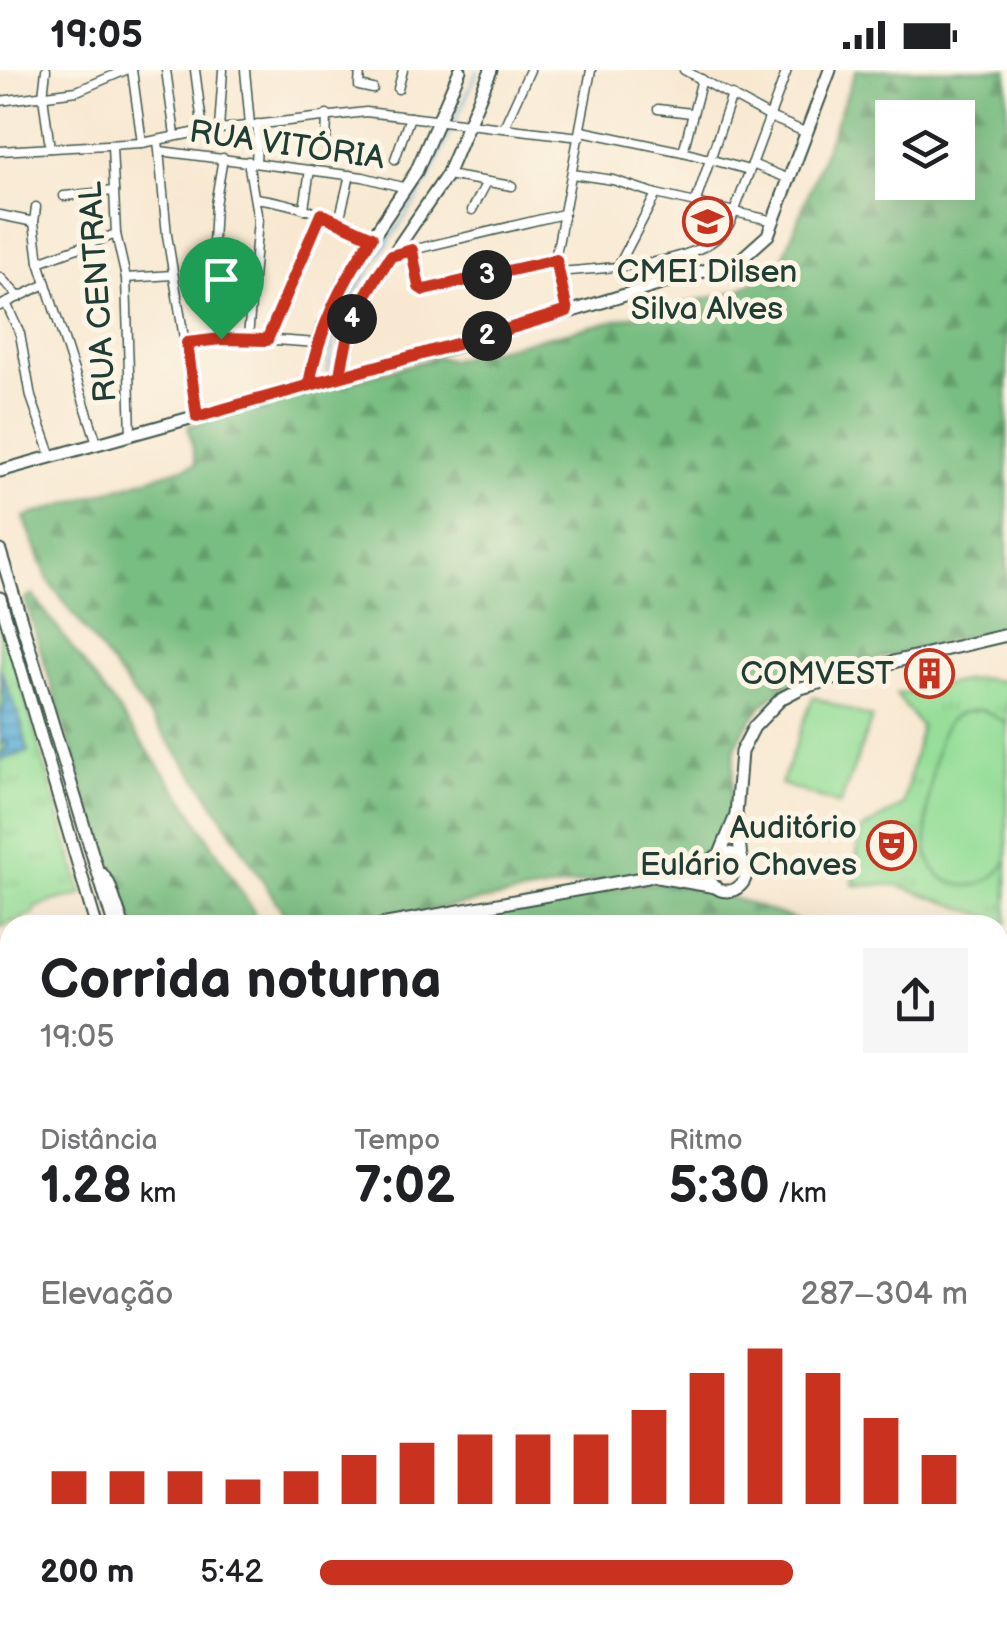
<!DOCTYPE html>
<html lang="pt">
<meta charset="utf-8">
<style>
:root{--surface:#fff;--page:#f6f6f6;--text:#202124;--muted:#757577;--accent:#c8321e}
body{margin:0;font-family:"Balsamiq Sans",sans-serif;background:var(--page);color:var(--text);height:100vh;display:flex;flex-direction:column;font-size:38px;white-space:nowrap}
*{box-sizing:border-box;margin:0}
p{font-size:32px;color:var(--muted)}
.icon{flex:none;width:55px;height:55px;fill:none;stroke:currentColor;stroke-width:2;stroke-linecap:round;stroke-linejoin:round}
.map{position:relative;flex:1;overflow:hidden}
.panel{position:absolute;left:0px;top:845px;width:1008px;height:715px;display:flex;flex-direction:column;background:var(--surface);border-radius:30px 30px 0 0;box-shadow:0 10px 40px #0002}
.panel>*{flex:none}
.fabs{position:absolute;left:875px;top:30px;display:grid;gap:20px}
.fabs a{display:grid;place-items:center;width:100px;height:100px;border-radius:0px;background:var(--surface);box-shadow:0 10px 40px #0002;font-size:50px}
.pin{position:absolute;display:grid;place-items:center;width:85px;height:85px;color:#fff;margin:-102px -42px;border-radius:50% 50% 50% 0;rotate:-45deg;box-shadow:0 0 10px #0007}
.pin .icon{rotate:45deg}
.km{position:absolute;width:50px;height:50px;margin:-25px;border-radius:50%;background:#222;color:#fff;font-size:28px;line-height:50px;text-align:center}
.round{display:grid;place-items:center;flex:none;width:105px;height:105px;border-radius:0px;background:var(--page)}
.overview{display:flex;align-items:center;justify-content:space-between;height:170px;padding:0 40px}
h1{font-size:55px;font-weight:700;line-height:75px}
.stats{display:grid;grid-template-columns:repeat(3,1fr);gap:15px;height:170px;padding:10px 40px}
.stats div{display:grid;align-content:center}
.stats b{font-size:50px;font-weight:700}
.stats small{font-size:28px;font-weight:400}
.stats p{font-size:28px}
.chart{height:280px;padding:20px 40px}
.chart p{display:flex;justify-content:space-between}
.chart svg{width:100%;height:180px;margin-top:10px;stroke:var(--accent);stroke-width:6}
ul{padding:0 40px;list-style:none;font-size:32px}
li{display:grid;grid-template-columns:160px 120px 1fr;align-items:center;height:75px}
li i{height:25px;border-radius:12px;background:var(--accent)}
.status{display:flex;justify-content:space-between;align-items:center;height:70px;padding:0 50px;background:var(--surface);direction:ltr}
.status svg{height:28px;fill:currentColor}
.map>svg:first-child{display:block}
</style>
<div class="status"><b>19:05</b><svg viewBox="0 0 49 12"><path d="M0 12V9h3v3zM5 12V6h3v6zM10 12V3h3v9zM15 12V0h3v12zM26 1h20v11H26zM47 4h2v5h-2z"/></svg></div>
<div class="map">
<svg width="1007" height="1560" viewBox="0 0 1007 1560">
<defs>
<pattern id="grass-tufts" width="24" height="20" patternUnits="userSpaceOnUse" patternTransform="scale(2.5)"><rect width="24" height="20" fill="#96de99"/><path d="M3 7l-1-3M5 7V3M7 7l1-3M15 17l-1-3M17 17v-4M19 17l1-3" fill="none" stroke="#81bf84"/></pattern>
<pattern id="forest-firs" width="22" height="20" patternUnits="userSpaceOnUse" patternTransform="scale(2.5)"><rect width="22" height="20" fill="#78bd81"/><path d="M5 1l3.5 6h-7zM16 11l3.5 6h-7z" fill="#629b6a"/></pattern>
<pattern id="water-rules" width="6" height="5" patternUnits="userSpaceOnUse" patternTransform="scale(2.5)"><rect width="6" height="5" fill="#5cadd7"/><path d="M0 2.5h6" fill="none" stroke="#4b8eaf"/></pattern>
</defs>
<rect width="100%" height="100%" fill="#fcf5e5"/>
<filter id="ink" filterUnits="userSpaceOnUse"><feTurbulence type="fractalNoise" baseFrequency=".01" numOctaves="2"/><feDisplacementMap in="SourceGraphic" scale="20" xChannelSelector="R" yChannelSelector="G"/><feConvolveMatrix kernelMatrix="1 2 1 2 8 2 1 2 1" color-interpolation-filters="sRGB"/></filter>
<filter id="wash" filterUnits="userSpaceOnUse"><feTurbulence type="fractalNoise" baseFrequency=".0048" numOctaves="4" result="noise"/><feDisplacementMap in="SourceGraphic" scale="40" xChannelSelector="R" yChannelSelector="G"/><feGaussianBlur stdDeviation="2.25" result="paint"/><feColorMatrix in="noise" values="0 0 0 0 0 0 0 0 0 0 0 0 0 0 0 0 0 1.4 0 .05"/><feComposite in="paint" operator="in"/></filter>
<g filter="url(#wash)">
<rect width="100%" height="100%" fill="#f8e8d1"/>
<g fill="url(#grass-tufts)" stroke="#5a8e66" stroke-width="2.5">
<path d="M0,543L83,825L56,830L34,839V844L0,857Z"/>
<path d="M978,608L1007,612V853L897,815H853L860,761L903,735L921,657L896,624Z"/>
</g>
<g fill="url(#forest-firs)" stroke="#4c7d5a" stroke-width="2.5" fill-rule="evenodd">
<path d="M856,0H1007V557L895,584L798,611L778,622L761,636L741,665L735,679L730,741L724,762L716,774L698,787L645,802L346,855H291L205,720L48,510L24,447L196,394L188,356L438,287L450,290L738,221L781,194ZM892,48H958V112H892Z"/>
<path d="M33,525L185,731L262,855H133L119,808L107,796L25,529Z"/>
<path d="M648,813C705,814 756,836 809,855H416Z"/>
<path d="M998,1065L1007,1069V1135L998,1157Z"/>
<path d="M998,1173L1007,1177V1536L998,1539Z"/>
<path d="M329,1550H700L706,1560H332Z"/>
<path d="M731,1550H844L843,1560H737Z"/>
<path d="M860,1550H955L924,1560H858Z"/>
</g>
<g fill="#96de99" stroke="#5a8e66" stroke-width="2.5">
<path d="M813,627L872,648L840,735L781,714Z"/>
<path d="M984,640L1007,654V789C992,823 943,826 929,789C921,768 933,668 948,652C956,642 971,641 984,640Z"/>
</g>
<path fill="url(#water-rules)" stroke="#3e7586" stroke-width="2.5" d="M0,598L22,655L28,682L0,690V685L8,675L6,672L0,674V643L5,635Z"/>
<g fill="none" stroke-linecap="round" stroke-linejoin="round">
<g stroke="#5cadd7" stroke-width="2.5">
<path d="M327,307L337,249L429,110L478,0"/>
<path d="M617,1550L620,1560"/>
</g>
</g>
</g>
<g filter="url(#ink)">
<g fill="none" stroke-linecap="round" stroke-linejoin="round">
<defs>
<g id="street">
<path d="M46,0L43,26L50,78"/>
<path d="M132,0L142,73"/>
<path d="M166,0L175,65"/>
<path d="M195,0L203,61"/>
<path d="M245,0L250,55"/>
<path d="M360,0L359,16L373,19"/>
<path d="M684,0L770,47L807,63"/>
<path d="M398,19L403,0"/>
<path d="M0,31L77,21L126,0"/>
<path d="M658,39L691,43"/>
<path d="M504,57L530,0"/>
<path d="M219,59L223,0"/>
<path d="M582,61L683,82L749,100"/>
<path d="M158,70L167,165L197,347"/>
<path d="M112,76L116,164L126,208L131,365"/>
<path d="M326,76L327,44"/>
<path d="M0,81L142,73L203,61L366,42L580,67"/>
<path d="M160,81L363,107L406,118"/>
<path d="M683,82L702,9"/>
<path d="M395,89L410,47"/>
<path d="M248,91L258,150L248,268"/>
<path d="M256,92L258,54"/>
<path d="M752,94L789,109"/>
<path d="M572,104L613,110L656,124L774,151"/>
<path d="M447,105L512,116"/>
<path d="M64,126L114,121"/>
<path d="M255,128C296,133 335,148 372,167"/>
<path d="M695,134L732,25"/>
<path d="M36,137L34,152L39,192L97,373"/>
<path d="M304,138L310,100"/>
<path d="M472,140L487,112"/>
<path d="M0,145L34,152"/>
<path d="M339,151L350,105"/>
<path d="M412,180L419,217L424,220L555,190"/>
<path d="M391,185L563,144"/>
<path d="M39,192L116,164"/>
<path d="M619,195L656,124"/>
<path d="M558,202C605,197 708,198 731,151L787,0"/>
<path d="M0,207L19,227"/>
<path d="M126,208L173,205"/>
<path d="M6,233L20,264L31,327L51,385"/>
<path d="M0,236L46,214"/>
<path d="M567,241L555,190L591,0"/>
<path d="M221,269L219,233L210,230L215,135L223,88"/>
<path d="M267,270L321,144"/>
<path d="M187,273L248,268L317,273"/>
<path d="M0,981H10"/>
<path d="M1,1304L10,1333"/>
<path d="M0,1421L10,1416"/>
<path d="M12,1560L30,1550"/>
<path d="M155,1560L191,1550"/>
</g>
<g id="secondary">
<path d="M341,306L345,269L356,239L447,105L491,0"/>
<path d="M309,314L317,273L332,235L344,210L416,102L460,0"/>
<path d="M0,401L341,306L431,284L740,190L768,165L830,0"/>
<path d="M0,481L114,855"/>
<path d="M0,528L96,855"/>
<path d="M737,748L741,789"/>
<circle cx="727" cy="802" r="19"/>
<path d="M720,784L736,745L741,682L754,657L782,628L801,618L897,591L1007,565"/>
<path d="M102,804L109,814L123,855"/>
<path d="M657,807L716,817"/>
<path d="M381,855L648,807L711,791"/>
<path d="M998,1546L1007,1544"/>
<path d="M309,1550L312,1560"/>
<path d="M321,1550L324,1560"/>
<path d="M954,1560L986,1550"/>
</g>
</defs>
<use href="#street" stroke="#40574c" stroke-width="11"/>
<use href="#secondary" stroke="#40574c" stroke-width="15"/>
<use href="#street" stroke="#fff" stroke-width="8"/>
<use href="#secondary" stroke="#fff" stroke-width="11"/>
</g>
</g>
<g fill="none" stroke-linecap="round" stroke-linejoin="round" filter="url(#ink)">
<defs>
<path id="route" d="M221,269L187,273L197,347C320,311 444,280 567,241L556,190L424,220L419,217L412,180L391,186C360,231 348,251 340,306L309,314C319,258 341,215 372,167L321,144L267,270L221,269"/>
</defs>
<use href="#route" stroke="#fff" stroke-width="20"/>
<use href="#route" stroke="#c8321e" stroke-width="12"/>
</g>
<defs>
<symbol id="school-ring" viewBox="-11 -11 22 22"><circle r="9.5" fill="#fcf5e5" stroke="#c8321e" stroke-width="1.5"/><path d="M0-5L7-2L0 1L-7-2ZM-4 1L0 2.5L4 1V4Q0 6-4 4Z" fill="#c8321e"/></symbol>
<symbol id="building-ring" viewBox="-11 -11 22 22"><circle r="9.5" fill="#fcf5e5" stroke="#c8321e" stroke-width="1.5"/><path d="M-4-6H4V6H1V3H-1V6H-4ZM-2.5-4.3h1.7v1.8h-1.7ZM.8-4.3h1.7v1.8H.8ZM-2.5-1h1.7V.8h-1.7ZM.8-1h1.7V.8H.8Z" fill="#c8321e"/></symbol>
<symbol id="theatre-ring" viewBox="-11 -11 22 22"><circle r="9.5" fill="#fcf5e5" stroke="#c8321e" stroke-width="1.5"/><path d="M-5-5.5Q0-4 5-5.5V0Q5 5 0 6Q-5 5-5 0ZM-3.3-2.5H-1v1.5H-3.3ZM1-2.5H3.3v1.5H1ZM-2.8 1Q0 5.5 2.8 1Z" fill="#c8321e"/></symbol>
</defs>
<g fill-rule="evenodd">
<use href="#school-ring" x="680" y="124" width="55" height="55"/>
<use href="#building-ring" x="902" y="576" width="55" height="55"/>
<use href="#theatre-ring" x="864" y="748" width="55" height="55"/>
</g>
<g text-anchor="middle" stroke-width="10" stroke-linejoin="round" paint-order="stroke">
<g font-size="32" fill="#1f3d34" stroke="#fcf5e5">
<text transform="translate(287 74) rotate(8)" y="11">RUA VITÓRIA</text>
<text transform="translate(97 222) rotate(-94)" y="11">RUA CENTRAL</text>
</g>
<g font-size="32" fill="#1f3d34" stroke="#fcf5e5" text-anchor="end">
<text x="707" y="212" text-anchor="middle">CMEI Dilsen<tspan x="707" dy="37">Silva Alves</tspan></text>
<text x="894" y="614">COMVEST</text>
<text x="857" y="768">Auditório<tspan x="857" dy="37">Eulário Chaves</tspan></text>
</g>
</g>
</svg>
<div class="fabs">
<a><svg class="icon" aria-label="layers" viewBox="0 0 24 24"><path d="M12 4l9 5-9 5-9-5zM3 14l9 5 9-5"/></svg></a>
</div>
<div class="pin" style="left:221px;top:269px;background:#1e9e55"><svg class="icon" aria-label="arrive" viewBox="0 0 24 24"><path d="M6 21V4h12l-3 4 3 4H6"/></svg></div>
<b class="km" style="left:487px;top:266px">2</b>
<b class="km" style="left:487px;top:205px">3</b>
<b class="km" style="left:352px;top:249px">4</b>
<section class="panel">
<div class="overview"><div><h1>Corrida noturna</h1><p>19:05</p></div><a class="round"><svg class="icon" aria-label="share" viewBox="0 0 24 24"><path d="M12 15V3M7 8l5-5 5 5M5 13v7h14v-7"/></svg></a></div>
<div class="stats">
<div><p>Distância</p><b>1.28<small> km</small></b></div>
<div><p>Tempo</p><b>7:02</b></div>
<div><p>Ritmo</p><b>5:30<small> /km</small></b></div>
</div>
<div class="chart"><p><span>Elevação</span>287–304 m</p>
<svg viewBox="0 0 160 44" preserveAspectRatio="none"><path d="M5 44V36M15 44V36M25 44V36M35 44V38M45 44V36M55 44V32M65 44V29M75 44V27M85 44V27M95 44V27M105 44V21M115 44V12M125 44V6M135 44V12M145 44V23M155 44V32"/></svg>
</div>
<ul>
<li><b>200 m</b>5:42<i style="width:73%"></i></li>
</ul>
</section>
</div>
